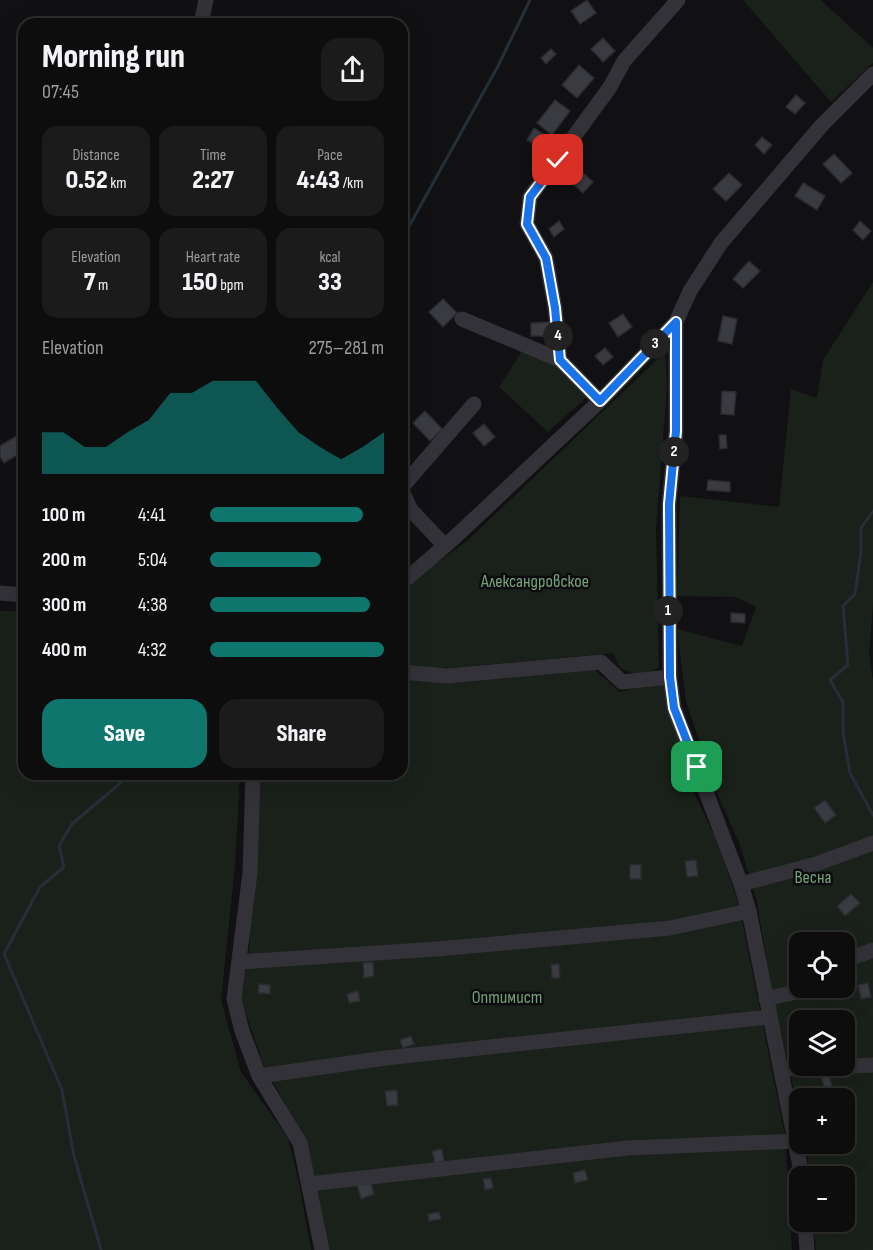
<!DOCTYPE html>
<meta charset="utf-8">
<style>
:root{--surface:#0d0d0e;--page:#1b1b1c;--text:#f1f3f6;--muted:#9a9c9e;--line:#2d2d2e;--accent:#0f766e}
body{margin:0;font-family:"Sofia Sans Condensed",sans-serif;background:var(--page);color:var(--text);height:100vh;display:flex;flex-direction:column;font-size:22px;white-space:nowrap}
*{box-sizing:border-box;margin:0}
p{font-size:20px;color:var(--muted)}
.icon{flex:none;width:33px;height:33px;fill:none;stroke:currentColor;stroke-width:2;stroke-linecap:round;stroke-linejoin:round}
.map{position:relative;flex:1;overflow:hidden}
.details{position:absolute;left:18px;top:18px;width:390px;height:762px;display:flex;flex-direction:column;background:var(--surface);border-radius:18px;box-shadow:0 6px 24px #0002,0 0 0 2px var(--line)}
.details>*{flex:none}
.tools{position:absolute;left:789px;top:932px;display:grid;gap:12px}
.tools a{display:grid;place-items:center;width:66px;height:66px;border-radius:12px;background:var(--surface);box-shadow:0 6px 24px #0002,0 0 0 2px var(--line);font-size:30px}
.pin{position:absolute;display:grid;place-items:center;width:51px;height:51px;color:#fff;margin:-26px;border-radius:12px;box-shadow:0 3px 9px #0006}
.km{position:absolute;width:30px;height:30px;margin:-15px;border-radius:50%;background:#222;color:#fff;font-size:16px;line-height:30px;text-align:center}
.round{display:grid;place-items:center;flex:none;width:63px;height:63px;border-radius:18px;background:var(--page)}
.summary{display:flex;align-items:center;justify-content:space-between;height:102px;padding:0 24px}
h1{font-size:33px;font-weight:800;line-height:45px}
.stats{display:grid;grid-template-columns:repeat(3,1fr);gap:9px;height:102px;padding:6px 24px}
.stats div{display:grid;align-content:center;border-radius:15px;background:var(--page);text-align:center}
.stats b{font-size:26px;font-weight:800}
.stats small{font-size:16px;font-weight:400}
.stats p{font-size:16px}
.chart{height:168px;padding:12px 24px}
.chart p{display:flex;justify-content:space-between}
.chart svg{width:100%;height:108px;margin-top:6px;fill:var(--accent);opacity:.7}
.cta{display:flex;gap:12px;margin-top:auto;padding:12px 24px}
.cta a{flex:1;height:69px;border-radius:18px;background:var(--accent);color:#fff;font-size:24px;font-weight:800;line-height:69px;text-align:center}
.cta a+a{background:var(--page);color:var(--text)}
ul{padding:0 24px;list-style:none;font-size:20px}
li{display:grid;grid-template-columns:96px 72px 1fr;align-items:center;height:45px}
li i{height:15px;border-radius:8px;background:var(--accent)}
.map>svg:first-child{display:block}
</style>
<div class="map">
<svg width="873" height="1250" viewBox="0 0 873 1250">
<rect width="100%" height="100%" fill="#111113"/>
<g fill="#19211a" fill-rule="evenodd">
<path d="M743,0H821L873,48V63L831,102Z"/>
<path d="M873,282V606L869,654L873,681V1250H816L813,1221H844V1176H809L806,1143H844V1098H800L799,1113L775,1006L756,898L740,845L714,786L686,701L677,629L742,646L756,607L736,597L677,596L680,496L779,507L791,389L817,398L823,360ZM800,942H844V987H800ZM800,1020H844V1065H800Z"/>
<path d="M523,349L553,362L587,397L548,432L499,387Z"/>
<path d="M665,352L667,387L656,528L659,667L642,677L620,668L613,653L450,668L402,667V594L435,564L466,542Z"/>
<path d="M0,611H24V774H240L235,866L221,1000L241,1072L288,1138L299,1183L311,1250H0Z"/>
<path d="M594,669L620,692L663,681L691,787L718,843L739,905L785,1135L792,1250H327L305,1138L264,1066L241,1000L249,951L260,774H402V678Z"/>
</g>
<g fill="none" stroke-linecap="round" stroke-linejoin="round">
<g stroke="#262f38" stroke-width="3">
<path d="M402,239L498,66L530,0"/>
<path d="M873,511L861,528V553L855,594L843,606L848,665L830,680L843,702V732L850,773L873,815"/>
<path d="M101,1250L74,1156L62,1090L4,954L40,887L64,867L59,846L72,824L131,774"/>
</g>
</g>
<g fill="#3a3b41" stroke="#2b2b2f" stroke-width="1.5">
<path d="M587,0L596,13L580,24L571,11Z"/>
<path d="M603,38L615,51L603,62L591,49Z"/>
<path d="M551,49L556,54L546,64L541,58Z"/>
<path d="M579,65L594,78L577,98L562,85Z"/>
<path d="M796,95L805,103L795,114L786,107Z"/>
<path d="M555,100L570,111L552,135L537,123Z"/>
<path d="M534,128L543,134L536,145L527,140Z"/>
<path d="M547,136L557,143L546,159L536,152Z"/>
<path d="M762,137L772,145L764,154L755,145Z"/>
<path d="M834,154L852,173L841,183L823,164Z"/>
<path d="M581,171L593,182L583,193L571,182Z"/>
<path d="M729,173L742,185L726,201L713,189Z"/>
<path d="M803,183L825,196L817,210L795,196Z"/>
<path d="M559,221L564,229L554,237L549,229Z"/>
<path d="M860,221L871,231L863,240L853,230Z"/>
<path d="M749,261L760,271L743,288L733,279Z"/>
<path d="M443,299L457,313L443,327L429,312Z"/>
<path d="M623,314L632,327L618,337L609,323Z"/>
<path d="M723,316L737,319L732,344L718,341Z"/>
<path d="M550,322V336H531V323Z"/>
<path d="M605,348L613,357L603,365L595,356Z"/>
<path d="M722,391L736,392L734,415L721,414Z"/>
<path d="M425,411L442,429L430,441L413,423Z"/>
<path d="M484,424L495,437L484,446L473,433Z"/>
<path d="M18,435L24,451L4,463L0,457V446Z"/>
<path d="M719,435H726L727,448L720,449Z"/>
<path d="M708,480L730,482V492L707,490Z"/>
<path d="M731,613L745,614V623L731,622Z"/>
<path d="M825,800L836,815L825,823L814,808Z"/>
<path d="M696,860L698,876L687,877L685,861Z"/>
<path d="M641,864V879H630V865Z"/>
<path d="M851,894L860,903L845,916L837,906Z"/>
<path d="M373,962L374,976L364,978L363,963Z"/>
<path d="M559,964L560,978H552L551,965Z"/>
<path d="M868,983L871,997L861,999L858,985Z"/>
<path d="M259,984L270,985V994L258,993Z"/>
<path d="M358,991L360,1001L349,1003L347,994Z"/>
<path d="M411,1036L414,1044L403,1048L400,1040Z"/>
<path d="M829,1074L832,1086L824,1088L821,1076Z"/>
<path d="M397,1090L398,1105L387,1106L385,1091Z"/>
<path d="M442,1149L444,1161L435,1163L432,1151Z"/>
<path d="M585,1170L588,1180L575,1183L573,1173Z"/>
<path d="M491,1178L493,1188L485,1190L483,1179Z"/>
<path d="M370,1181L374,1194L361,1199L357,1185Z"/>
<path d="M439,1212L441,1219L429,1221L428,1214Z"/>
</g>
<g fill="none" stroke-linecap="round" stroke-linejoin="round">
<g stroke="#323238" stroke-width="15">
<path d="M201,24L206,0"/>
<path d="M462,319L560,360L600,401"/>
<path d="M676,322V431L669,504L670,677L674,708L741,884L816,864L873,843"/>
<path d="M560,360L555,308L546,258L527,224L530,197L610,87L624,61L678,0"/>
<path d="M402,487L474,404"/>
<path d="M402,491L411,510L445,546"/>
<path d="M402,583L454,538L600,401L676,322L690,291L721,243L822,125L873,74"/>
<path d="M0,593L24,595"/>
<path d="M402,672L447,676L601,662L622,682L670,677"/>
<path d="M253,774L250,873L234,999L242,1031L259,1076L300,1143L322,1250"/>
<path d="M741,884L749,911L802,1176"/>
<path d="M844,961L873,950"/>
<path d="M239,962L437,949L670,928L749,911"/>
<path d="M766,999L817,987"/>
<path d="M781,1069L873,1065"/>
<path d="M259,1076L386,1058L769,1017"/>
<path d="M309,1184L628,1148L796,1141"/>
<path d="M805,1221L807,1250"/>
</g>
</g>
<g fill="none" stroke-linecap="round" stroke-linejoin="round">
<defs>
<path id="route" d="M558,160L530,197L527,224L546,258L555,308L560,360L600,401L676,322V431L669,504L670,677L674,708L697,767"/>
</defs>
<use href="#route" stroke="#fff" stroke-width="12"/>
<use href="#route" stroke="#1a73e8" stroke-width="8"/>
</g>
<g text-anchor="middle" stroke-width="5" stroke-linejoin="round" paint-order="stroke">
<g font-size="18" fill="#75a27a" stroke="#0c0c0e">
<text x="535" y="587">Александровское</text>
<text x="813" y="883">Весна</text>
<text x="507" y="1003">Оптимист</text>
</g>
</g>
</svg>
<div class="tools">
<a><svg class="icon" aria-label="locate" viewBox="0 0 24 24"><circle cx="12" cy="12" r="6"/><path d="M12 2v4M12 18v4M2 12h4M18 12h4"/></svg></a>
<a><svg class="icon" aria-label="layers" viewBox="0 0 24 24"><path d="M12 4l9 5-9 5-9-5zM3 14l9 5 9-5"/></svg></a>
<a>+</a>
<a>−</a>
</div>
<div class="pin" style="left:697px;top:767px;background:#1e9e55"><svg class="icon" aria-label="arrive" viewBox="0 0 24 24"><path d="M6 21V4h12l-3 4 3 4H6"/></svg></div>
<div class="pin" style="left:558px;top:160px;background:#d93025"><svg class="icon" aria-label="check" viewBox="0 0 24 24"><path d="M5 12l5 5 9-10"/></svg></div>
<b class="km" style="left:668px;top:611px">1</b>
<b class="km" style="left:674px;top:452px">2</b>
<b class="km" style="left:655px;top:344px">3</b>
<b class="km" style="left:558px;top:336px">4</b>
<section class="details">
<div class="summary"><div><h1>Morning run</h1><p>07:45</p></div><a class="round"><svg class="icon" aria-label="share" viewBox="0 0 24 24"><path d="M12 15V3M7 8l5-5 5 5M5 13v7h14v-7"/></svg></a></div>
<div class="stats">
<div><p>Distance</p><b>0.52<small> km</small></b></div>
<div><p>Time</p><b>2:27</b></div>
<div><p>Pace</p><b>4:43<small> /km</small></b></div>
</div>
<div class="stats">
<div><p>Elevation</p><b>7<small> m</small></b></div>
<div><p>Heart rate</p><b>150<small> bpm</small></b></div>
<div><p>kcal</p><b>33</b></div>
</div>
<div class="chart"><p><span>Elevation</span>275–281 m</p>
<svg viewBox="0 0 160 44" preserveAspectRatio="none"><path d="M0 44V27L10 27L20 33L30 33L40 27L50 22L60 11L70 11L80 6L90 6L100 6L110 17L120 27L130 33L140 38L150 33L160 27V44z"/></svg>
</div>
<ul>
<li><b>100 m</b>4:41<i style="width:88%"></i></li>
<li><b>200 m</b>5:04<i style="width:64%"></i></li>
<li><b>300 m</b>4:38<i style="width:92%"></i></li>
<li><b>400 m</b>4:32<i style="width:100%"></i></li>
</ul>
<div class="cta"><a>Save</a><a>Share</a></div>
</section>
</div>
